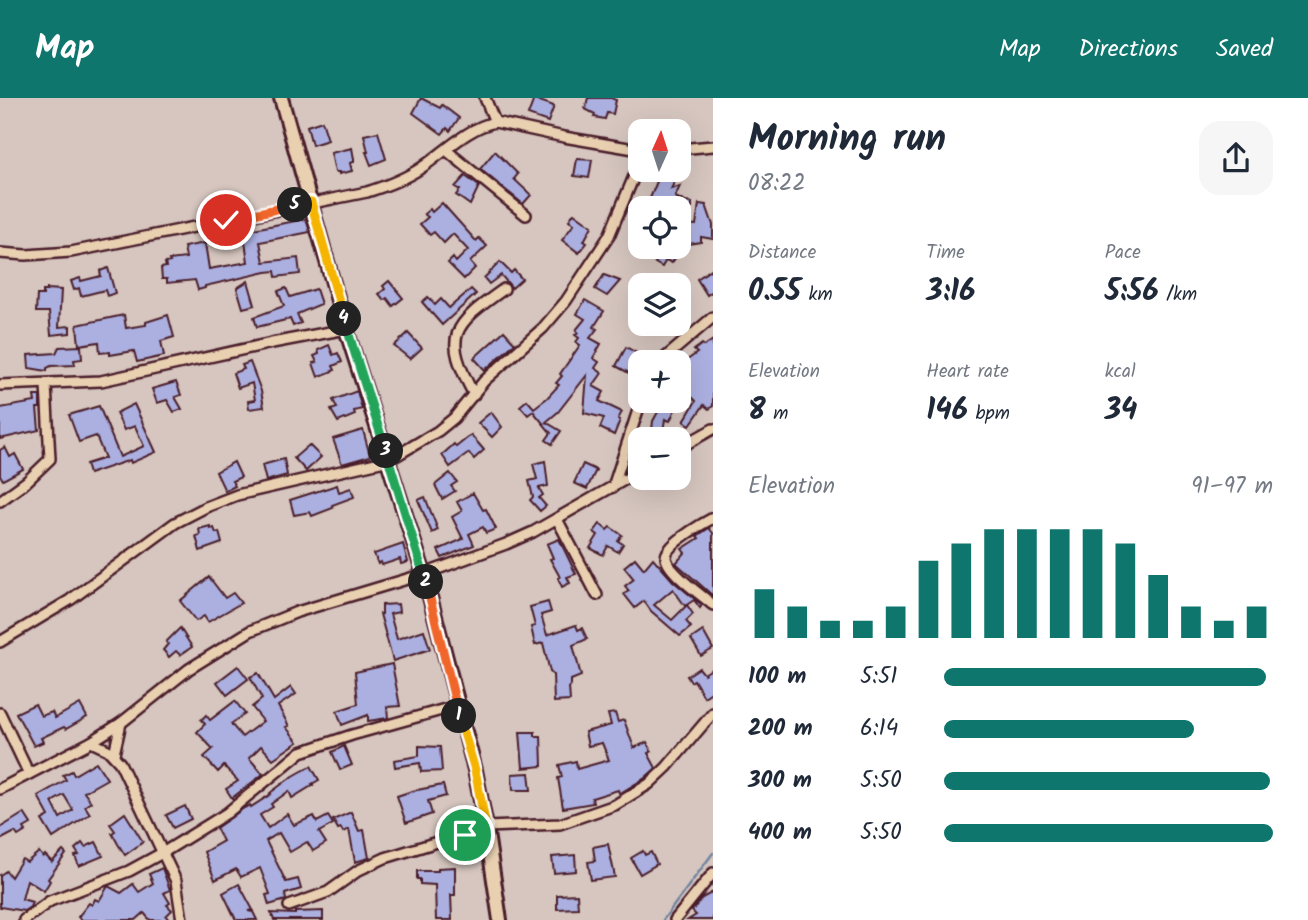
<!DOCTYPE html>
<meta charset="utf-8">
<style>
:root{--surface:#fff;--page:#f6f6f7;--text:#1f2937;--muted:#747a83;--accent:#0f766e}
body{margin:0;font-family:Kalam,sans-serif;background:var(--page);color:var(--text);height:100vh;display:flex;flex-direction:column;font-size:26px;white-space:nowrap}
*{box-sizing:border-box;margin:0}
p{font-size:23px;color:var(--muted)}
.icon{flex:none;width:38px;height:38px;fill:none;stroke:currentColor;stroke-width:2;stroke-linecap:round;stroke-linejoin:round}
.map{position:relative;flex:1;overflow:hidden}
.panel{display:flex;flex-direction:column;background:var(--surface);width:595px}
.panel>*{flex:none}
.needle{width:46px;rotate:3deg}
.controls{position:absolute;left:628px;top:21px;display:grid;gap:14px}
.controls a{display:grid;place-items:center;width:63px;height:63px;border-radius:14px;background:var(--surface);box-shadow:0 7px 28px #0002;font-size:35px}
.pin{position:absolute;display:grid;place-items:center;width:60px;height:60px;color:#fff;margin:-30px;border:4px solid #fff;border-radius:50%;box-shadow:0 2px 7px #0007}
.km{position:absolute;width:35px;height:35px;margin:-18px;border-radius:50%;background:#222;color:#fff;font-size:19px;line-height:35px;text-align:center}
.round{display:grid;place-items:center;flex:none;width:74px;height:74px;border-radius:21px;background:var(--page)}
.overview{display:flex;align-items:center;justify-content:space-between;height:119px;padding:0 35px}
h1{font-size:38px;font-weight:700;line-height:52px}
.figures{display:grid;grid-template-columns:repeat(3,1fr);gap:10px;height:119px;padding:7px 35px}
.figures div{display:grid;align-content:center}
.figures b{font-size:30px;font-weight:700}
.figures small{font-size:19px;font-weight:400}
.figures p{font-size:19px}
.chart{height:196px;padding:14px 35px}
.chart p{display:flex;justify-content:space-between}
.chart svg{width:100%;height:126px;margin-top:7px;stroke:var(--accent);stroke-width:6}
ul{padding:0 35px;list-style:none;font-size:23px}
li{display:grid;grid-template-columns:112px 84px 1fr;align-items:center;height:52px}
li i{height:18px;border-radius:9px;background:var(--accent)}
header{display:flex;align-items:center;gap:42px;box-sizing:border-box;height:98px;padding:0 35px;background:var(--accent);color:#fff}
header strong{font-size:33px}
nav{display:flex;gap:38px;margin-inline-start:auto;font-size:24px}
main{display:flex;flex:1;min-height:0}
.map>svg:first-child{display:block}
</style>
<header>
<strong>Map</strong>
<nav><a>Map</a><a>Directions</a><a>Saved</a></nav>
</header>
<main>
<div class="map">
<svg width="713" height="822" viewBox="0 0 713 822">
<rect width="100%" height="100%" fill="#d6c6bf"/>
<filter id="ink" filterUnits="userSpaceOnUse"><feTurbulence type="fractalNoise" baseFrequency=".0143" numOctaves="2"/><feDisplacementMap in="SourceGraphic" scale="14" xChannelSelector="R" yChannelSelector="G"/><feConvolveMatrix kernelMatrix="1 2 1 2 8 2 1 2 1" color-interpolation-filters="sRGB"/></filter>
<g filter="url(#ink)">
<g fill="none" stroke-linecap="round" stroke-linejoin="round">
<path stroke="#72849f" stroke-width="2.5" d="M663,822L713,755"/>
</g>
<g fill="#abb0e1" stroke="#4a1f2b" stroke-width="2" fill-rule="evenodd">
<path d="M421,0L440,10L442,7L459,20L450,33L447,30L442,36L413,15Z"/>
<path d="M588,0H611L616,2L613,16L607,15L605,21L594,19L595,16L585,11Z"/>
<path d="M534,1L554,8L548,24L528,17Z"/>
<path d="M322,23L328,42L312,47L307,28Z"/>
<path d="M378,34L386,61L371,67L366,54H368L364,37Z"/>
<path d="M352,50L354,61V64L350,65L352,73L339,76V74H335L331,55Z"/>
<path d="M495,53L518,76L514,81L531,97L523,106L480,71Z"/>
<path d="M577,61L592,62L589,80L574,78Z"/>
<path d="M666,72H680L671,91L680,88L675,99L682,102L677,103L692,105V110H646L660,76L663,77Z"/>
<path d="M465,78L479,88L470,107L456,97L460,92L455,89Z"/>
<path d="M442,105L476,143L479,140L487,148L470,164L475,170L464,181L448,165L453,160L456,164L468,152L453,136L444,145L434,134L430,137L420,126L428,119L424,116L430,111L432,114Z"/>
<path d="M699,106L706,107L713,127V141L701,139V144L682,147L680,138L684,137V126L696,127Z"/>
<path d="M574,115L592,128L584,143L587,145L579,155L562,142L574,126L569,122Z"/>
<path d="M306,121L310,134L260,144L264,164L298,160L300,176L276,179L275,173L266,174L205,188V190L198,192L195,182L167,185V181H162L161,170L166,169L165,165L170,164L169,162L186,160L184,149L205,145L209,171L248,164L245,143L235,145L233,135Z"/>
<path d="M640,128V149H682L672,165L666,162L662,169L655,165L657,162L630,149Z"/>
<path d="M500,164L511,175L514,172L522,181L512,190L501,177L489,186L484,180Z"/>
<path d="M108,170L115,195L107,198L105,192L81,198L79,190L74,192L71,183L80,180L81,183L101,178L100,173Z"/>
<path d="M713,170V193L707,197L697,181Z"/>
<path d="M604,177L620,183L607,198L595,191Z"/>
<path d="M248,183L255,207L243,210L237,190Z"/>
<path d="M389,183L403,200L393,208L387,200L384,202L379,196L385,191L383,188Z"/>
<path d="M286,190L290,199L316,191L321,206L297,216L301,225L293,228L290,221L257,229L254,219L284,208L278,193Z"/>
<path d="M47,191L61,192L59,229L70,228V235L51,237L49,214H36L37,197H43V193H47Z"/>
<path d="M471,191L476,196L442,227L422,204L428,199L435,207L441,201L449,210Z"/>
<path d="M585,202L604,213L594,229L597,231L590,240L601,246L593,260L599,264L595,270L602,275L593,288L604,294L599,303L622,314L618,321L620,322L614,337L600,330L604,320L584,315L587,277L558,314L546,324L561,333L552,346L546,342L551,335L533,313L528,317L520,308L527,302L534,310L547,300L559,287L556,285L562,278L560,276L580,247L576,244L579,240L575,237L578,234L576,232L585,221L577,216Z"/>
<path d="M124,217L126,230L146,227V224L168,217L174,239L161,243L164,258L137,264L134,253L110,257V254L100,255L99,244L79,247L77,227Z"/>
<path d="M504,233L515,245L485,272L474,260Z"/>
<path d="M408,235L422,250L410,261L394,248Z"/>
<path d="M713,242V308L709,311L704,307L690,327L684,323L696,303L684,291L670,323L665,321L662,341H651L653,323L664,303H679V268L697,255L694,252L702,246L704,248Z"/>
<path d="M329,247L333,257L338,255L342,264L333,268L335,272L318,279L313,265L317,264L314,258L319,256L318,252Z"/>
<path d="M81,248L82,261L74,262L75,267L51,268L47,270V273L29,270L28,257L56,255L59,249Z"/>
<path d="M626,249L653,264H640V281L616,268Z"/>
<path d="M250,264L261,293L264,309L249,311L248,303L255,302L252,285L238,290L233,275L244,271L242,267Z"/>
<path d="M176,284L181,297L175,299L182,311L174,314L167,302L157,305L152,291Z"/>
<path d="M357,293L362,311L354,313L355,317L338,324L331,312L337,310L333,302Z"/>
<path d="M34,298H40V310H37L39,332L0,341V310L35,304Z"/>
<path d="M134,306L156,354L131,365L130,362L89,376L86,366L105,360L96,338L79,344L69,317L99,308L120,359L144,348L135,328L124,332L116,315Z"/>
<path d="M491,314L502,329L492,339L478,325Z"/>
<path d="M363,332L370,358L342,366L333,341Z"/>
<path d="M471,337L484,352L474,361L469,355L450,369L442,357L454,346L456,349Z"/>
<path d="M309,347L321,359L306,373L294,360Z"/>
<path d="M5,349L10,359L15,356L23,371L3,382L0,377V352Z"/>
<path d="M284,361L287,377L266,383L262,367Z"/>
<path d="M545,363L548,388L539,390L543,397L539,400L546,408L540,413L530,402L533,399L529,383L537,381L533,366Z"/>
<path d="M234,364L241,379L232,383L235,388L225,393L216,374Z"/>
<path d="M583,366L596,372L587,391L574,385Z"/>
<path d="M450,375L457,384L451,388L455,393L442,401L435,387Z"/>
<path d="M337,387L339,394L351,390L354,399L332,407L333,410L312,418L310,414L294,417L290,402Z"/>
<path d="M473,395L483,412L486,411L496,431L486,435L483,429L469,436L474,447L442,460L438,452L463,441L452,419L462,413L457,404Z"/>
<path d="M425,399L438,432L432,435L418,402Z"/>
<path d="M600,426L607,432L610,429L622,437L618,443L623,446L618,454L608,448L603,457L590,450L598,437L594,434Z"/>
<path d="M210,428V431L214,430L216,435L219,434L222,445L200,453L196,438L200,437L199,431Z"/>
<path d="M709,430L713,435V498L676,465L685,455L682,451L699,440L697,438Z"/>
<path d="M559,441L576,476L567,479L570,485L562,489L558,480L560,479L550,461L553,460L547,446Z"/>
<path d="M403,446L408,464L401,466L400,461L382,467L381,464L378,466L374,456Z"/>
<path d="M635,460L644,471L653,460L673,483L702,507L700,510L694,502L685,508L673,491L654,507L672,522L687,507L693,516L686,523L691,529L680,538L651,513L644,503L635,510L624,496L629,493L625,488L634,481L624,469Z"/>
<path d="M209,479L225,500L233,495L241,505L208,524L204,518L196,523L180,503Z"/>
<path d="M548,504L551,514L541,517L547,537L576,527L578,532L582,530L587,541L573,547L581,578L571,582V588L569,589L570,603L554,604L553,577L550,574L543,545L535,547L531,529L535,528L530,509Z"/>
<path d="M398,506L399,514L390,516L397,541L424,532L430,551L393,563L380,516H382V507Z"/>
<path d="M180,530L192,549L180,557L176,553L169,559L163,552L168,546L166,544Z"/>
<path d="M703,533L713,551L701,558L691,541Z"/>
<path d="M392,566L400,608L387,609L388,620L368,623V617L342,627L337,613L358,606L355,574Z"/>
<path d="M238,568L248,581L227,597L217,584Z"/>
<path d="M699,570L704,576L713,570V593L704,599L694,582L691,584L687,578Z"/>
<path d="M258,575L274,602L291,589L296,596L278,608L289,628L286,629L298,644L273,661L261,648L249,660L263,676L232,700L226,691L238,683L224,668L218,674L204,659L213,651L197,634L205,626L201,622L206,617L210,622L235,603L245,616L231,626L242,639L263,623L252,609L262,601L250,579Z"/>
<path d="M35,606L41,618L52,614L55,620L80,606L87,619L66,631L64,629L41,640L43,644L34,648L16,615Z"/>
<path d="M615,615L618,624L624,622L634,650L647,644L651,654L648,655L656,670L645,680L622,694L619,695L618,692L592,700L593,705L563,710L558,680L562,679L559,667L576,663L577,671L609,662L602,645L588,648L585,634L611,627L608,616Z"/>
<path d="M520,634H535V638H541L542,668L523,670Z"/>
<path d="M344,648L352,667L340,672L332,654Z"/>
<path d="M419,648L440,649L442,673L421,674L420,665L395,669L394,662L419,658Z"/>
<path d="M96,664L107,681L84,694L91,704L85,708L90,716L53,740L42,722L49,718L38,698L66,682L63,677L72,673L74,677ZM64,697L73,712L60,720L52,704Z"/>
<path d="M311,668L319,682L312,686L313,687L292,700L289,693L271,706L273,709L260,717L268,730L287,716L294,727L314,718L317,724L328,718L333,726L319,734L326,745L313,753L307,744L290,754L279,735L266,743L286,784L298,781L301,791L285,796L286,802L269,807L266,797L270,796L260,770L241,779L236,771L215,782L204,754L223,743L216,730L244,710L250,707L251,709L271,696L270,695L290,680Z"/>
<path d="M529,675L531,692H513L512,676Z"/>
<path d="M443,687L446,698L428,703L432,716L406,725L397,698L412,693Z"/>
<path d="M185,708L191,721L173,730L166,717Z"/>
<path d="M351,714L359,733L364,732L369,760L355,764L349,731L343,734L341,730L338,731L333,722Z"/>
<path d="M24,715L31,726L24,730L26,733L18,738L15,734L0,742V730Z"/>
<path d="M125,715L143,744L125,757L118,746L112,735L115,733L110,726Z"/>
<path d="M96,744L103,758L79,768L75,758L79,757L75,751L82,745L85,749Z"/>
<path d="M608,746L615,779L591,782L588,764L595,763L593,749Z"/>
<path d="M63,753L66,756L48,781L50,783L44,793L27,782L22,801L32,804L30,809L24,813L0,809V777L6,773L11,779L22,761L27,764L39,754L43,759L45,757L52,764Z"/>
<path d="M643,753L645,757L651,754L657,766L640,776L631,760Z"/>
<path d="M575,757L576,773L554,775L552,759Z"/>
<path d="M455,769V797H451L452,822H436L435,787L420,786V781H417V773H438V770Z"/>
<path d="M162,770L170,792L164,795L170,805L167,807L172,812L166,818L169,822H150L144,815L136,822H81L78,819L89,805L92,807L95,801L99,803L108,788L121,795L133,786L139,794L153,785L149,776Z"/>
<path d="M239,786L253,812L248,813L253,814L257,822H236L223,795Z"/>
<path d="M713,794V822H688L696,817L692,813L702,800Z"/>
<path d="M577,796L578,810L557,811V797Z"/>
<path d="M323,813V822H274L271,815L295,816V814Z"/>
</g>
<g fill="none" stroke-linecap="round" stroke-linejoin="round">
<defs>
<g id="street">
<path d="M485,0L495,24"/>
<path d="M679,51L713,48"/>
<path d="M446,52L526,117"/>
<path d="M0,155L26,157L71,154L367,94C386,88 405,81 421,70C445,54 467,30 495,24L564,39L640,52"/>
<path d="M660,264L713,219"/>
<path d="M0,287L101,283L272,245L346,231"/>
<path d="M474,297C442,237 452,228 504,191"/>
<path d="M679,350L713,331"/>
<path d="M613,389L641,303"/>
<path d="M0,403L26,384L50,361L46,287"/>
<path d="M713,420C702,426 666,446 666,459C666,473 703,498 713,507"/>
<path d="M557,421L597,497"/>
<path d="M0,544L70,502L175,425L206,409L237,397L389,362L438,333L454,320L484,283L543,230L566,203L609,138L640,64"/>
<path d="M0,615L29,676"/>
<path d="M91,644L108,652L120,665L176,783L182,822"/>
<path d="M114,656L121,625"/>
<path d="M0,691L91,644L121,625L189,571L250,533L297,514L424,476L506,446L533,434L640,373"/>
<path d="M289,808L328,794L359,772L385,760L486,729L560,726L615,707L649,686L667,669L713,615"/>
<path d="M24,822L50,803L129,773L164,754L227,715L301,654L352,637L456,608"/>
<path d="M675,822L713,775"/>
</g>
<path id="secondary" d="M281,0L346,231L424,476L475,672L486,729L500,822"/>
</defs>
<use href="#street" stroke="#4a1f2b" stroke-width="14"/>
<use href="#secondary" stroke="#4a1f2b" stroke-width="18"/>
<use href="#street" stroke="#e9d0b1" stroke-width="9"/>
<use href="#secondary" stroke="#e9d0b1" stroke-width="12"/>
</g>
</g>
<g fill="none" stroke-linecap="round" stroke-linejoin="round" filter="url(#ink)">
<defs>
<path id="split-1" d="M459,618L475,672L486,729L465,737"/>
<path id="split-2" d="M426,484L459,618"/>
<path id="split-3" d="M386,353L426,484"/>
<path id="split-4" d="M344,221L386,353"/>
<path id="split-5" d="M295,107L311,104L344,221"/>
<path id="split-6" d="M226,122L295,107"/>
</defs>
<use href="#split-1" stroke="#fff" stroke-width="14"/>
<use href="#split-2" stroke="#fff" stroke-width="14"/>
<use href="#split-3" stroke="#fff" stroke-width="14"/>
<use href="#split-4" stroke="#fff" stroke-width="14"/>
<use href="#split-5" stroke="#fff" stroke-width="14"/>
<use href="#split-6" stroke="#fff" stroke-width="14"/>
<use href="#split-1" stroke="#f5b400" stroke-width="9"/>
<use href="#split-2" stroke="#f0652b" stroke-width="9"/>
<use href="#split-3" stroke="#22a559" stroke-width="9"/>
<use href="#split-4" stroke="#22a559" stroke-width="9"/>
<use href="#split-5" stroke="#f5b400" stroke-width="9"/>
<use href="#split-6" stroke="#f0652b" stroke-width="9"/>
</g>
</svg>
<div class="controls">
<a><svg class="needle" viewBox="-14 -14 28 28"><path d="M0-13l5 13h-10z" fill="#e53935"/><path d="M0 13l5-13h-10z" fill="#747a83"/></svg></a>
<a><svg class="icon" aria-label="locate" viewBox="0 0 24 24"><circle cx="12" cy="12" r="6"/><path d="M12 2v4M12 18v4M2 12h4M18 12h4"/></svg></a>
<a><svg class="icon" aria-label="layers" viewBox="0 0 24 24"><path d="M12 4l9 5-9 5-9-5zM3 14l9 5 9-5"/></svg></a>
<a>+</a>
<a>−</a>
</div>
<div class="pin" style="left:465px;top:737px;background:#1e9e55"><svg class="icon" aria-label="arrive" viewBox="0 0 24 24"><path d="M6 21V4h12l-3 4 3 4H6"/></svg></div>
<div class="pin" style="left:226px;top:122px;background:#d93025"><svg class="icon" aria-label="check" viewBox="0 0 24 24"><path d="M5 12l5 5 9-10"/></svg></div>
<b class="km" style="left:459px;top:618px">1</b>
<b class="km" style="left:426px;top:484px">2</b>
<b class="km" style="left:386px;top:353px">3</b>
<b class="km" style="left:344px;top:221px">4</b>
<b class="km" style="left:295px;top:107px">5</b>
</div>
<section class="panel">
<div class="overview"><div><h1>Morning run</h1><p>08:22</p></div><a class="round"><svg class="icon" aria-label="share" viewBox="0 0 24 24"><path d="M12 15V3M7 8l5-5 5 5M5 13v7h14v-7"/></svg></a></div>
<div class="figures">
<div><p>Distance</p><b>0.55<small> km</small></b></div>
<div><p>Time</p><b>3:16</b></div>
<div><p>Pace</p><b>5:56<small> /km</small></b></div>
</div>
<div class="figures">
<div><p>Elevation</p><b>8<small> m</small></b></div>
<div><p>Heart rate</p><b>146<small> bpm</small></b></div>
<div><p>kcal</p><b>34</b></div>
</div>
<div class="chart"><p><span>Elevation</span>91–97 m</p>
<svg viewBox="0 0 160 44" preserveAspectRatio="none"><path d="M5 44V27M15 44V33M25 44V38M35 44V38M45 44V33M55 44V17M65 44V11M75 44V6M85 44V6M95 44V6M105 44V6M115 44V11M125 44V22M135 44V33M145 44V38M155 44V33"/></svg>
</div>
<ul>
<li><b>100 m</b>5:51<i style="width:98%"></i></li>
<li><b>200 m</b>6:14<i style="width:76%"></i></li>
<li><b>300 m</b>5:50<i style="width:99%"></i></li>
<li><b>400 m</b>5:50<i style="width:100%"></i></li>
</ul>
</section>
</main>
